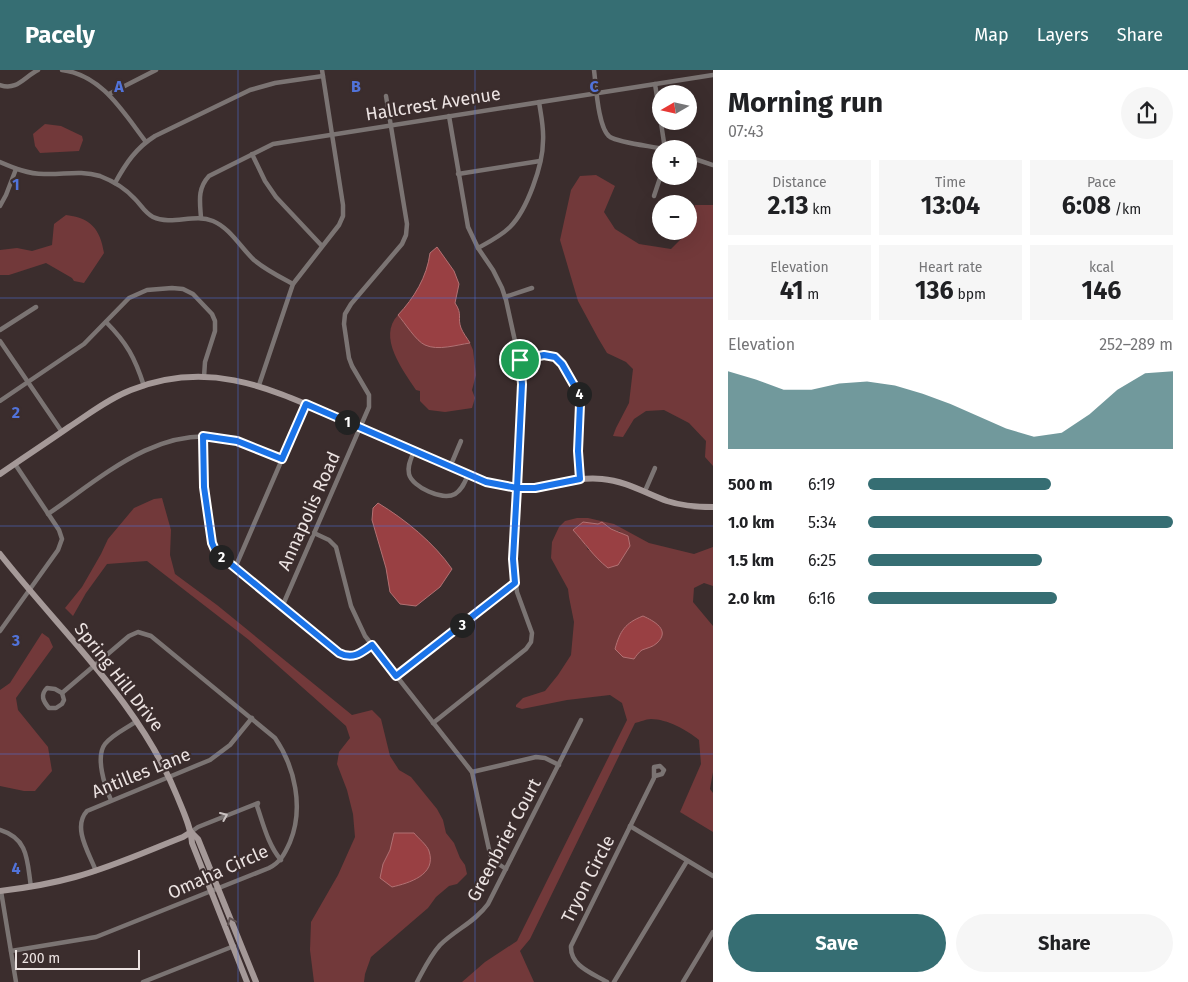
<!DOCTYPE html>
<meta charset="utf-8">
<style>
:root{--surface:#fff;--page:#f6f6f6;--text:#202124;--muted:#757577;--accent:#366e73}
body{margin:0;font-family:"Fira Sans",sans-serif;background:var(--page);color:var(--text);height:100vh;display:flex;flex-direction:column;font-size:19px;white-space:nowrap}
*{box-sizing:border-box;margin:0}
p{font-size:16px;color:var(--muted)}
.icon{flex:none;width:28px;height:28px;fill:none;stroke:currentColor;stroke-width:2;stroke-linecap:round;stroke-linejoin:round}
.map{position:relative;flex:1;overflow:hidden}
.side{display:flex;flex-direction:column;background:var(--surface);width:475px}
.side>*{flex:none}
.needle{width:32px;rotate:261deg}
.tools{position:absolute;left:652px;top:15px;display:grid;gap:10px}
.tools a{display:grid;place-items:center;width:45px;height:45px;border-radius:50%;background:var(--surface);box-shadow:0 5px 20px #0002;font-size:25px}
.scale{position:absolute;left:15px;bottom:12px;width:125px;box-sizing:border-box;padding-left:5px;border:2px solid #ece3e2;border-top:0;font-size:14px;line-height:18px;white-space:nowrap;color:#ece3e2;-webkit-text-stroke:4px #3b2d2d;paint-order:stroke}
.pin{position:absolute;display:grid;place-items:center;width:42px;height:42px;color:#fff;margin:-21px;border:2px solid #fff;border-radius:50%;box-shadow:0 1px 5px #0007}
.km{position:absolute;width:25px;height:25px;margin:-12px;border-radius:50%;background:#222;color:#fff;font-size:14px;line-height:25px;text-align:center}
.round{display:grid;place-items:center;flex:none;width:52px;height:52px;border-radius:26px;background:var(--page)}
.head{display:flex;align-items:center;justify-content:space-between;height:85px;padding:0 15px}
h1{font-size:28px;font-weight:700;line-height:38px}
.figures{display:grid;grid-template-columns:repeat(3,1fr);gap:8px;height:85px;padding:5px 15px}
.figures div{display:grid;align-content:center;border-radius:0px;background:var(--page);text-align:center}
.figures b{font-size:25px;font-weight:700}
.figures small{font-size:14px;font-weight:400}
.figures p{font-size:14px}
.chart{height:140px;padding:10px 15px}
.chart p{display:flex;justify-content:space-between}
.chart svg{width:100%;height:90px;margin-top:5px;fill:var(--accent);opacity:.7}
.action{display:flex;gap:10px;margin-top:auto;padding:10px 15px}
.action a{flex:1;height:58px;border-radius:30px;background:var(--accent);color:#fff;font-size:20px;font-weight:700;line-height:58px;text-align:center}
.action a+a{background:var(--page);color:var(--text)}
ul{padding:0 15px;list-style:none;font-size:16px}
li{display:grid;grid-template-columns:80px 60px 1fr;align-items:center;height:38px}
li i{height:12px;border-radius:6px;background:var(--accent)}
header{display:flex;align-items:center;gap:30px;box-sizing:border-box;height:70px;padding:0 25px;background:var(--accent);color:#fff}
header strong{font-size:24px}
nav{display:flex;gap:28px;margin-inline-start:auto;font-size:18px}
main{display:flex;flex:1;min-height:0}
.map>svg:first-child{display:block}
</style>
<header>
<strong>Pacely</strong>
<nav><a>Map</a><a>Layers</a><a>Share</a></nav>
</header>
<main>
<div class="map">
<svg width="713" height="912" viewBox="0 0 713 912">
<rect width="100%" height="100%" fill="#3b2d2d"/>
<g fill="#72393a" fill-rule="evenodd">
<path d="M45,54L61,56L82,66L83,70L79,81L40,83L35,76L33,64Z"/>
<path d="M596,105L615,116L604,142L615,159L639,174L671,179L689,161L695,135H713V396L705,387L706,371L689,353L664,340L646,341L634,349L623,367L613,366L616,358L629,333L633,299L626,292L607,283L598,268L578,231L560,170L571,120L580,106Z"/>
<path d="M66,145C91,148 100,159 104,183L84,213L74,211L72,208L46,193L9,205H0V180L17,178L32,181L52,175L54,154Z"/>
<path d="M398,245L414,265L442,278L470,273L473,280L476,305L472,320L475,328L472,338L445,342L429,340L420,331V321L416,320C403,300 377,267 398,245Z"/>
<path d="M162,428L171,460L170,485L175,504L217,535L352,645L372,640L381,649L390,686L399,700L411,707L437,739L443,750L446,763L454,773L460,788L465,795L467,804L457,814L449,816L436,827L428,838L371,887L365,904L364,912H314L310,880L311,852L338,805L355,767L353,744L347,720L337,694L339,682L350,668L346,656L249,570L147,491L107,494L86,523L73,546L65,538L82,517L101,484L108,469L134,438L154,429ZM394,763L392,817L383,794L390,780Z"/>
<path d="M577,448H588L614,454L649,473L694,484L713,477V516L704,513L694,518L693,532L713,556V702L710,719L713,723V762L680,742L701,694L699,670C687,660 667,649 651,649C646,649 640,652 635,653L530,869L520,881L534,912H462L485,892L517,871L627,650L622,633L610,625L567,630L522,639L516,637V635L523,628L545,621L558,605L571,585L574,552L569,527L568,519L551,488L552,472L559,457L565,451ZM583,452L598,454L602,452L611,459L621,462L588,480L584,472L573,460Z"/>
<path d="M42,563L49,568L53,577L16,628L18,640L48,677L52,701L35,721H24L0,716V620L10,613Z"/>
</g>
<g fill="#994043" stroke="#b27173">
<path d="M437,177L454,201L459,214L455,233C463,245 457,247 461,258C463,263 467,268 470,273C456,275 438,281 425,275C416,271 405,253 398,245C414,228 427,207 430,183Z"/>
<path d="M378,433C406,450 434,473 452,499L440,517L416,536L400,534L390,522L386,498L372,450L373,438Z"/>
<path d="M583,452L598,454L602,452L611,459L628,466L630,476L618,495L608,498C593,486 585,473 573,460Z"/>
<path d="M643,546C654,551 671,560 657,573C653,577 647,578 642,580C639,582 636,586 634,589L623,587L615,579C620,561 625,553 643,546Z"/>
<path d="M394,763H414C418,768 427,775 429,781C437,805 409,813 392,817L380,808L383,794L390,780Z"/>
</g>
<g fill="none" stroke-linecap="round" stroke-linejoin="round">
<g stroke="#7b7473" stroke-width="4.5">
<path d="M62,0C102,5 123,42 146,72"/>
<path d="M594,0C596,15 598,59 610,67C620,73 651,76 664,79"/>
<path d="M655,14L665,79"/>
<path d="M0,15C17,21 24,7 38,0"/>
<path d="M109,24L156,0"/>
<path d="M252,84L265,111L276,127L322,176"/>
<path d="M689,87L713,95"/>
<path d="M0,92C14,98 28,104 44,104C63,105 80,100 100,106C113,111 125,118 135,129C141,135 145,143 153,147C172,156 194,143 213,151C230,158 241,178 254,190C266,200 280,207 293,214"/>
<path d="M458,104L540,91"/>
<path d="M115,113C126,93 136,78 155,66L250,20L275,13L323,6"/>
<path d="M654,126L661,105"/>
<path d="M0,136L6,125L16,99"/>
<path d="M201,148C200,132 197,119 209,106L273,74L713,5"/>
<path d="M478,178C489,172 501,166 510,157C527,140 543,95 543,71C544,58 541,45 539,32"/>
<path d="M505,227L532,218"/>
<path d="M106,252C127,273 135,288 144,316"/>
<path d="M0,260L36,237"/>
<path d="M0,271L62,362"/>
<path d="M520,290C547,284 552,279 568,305C573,313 578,321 580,330L578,381L580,409"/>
<path d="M259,315L293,214L339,155L343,146V135L322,0"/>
<path d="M0,331L84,274L129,228L147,220L172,218L183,219L193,224L212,244L215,251V261L205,292L204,307"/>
<path d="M203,366L204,417L212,473L217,482L339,583C353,590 361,583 372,575"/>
<path d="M414,381C411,389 407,396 409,404C412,417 443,431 455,424C462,420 465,412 468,405"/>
<path d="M450,397L461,371"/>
<path d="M645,421L655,398"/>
<path d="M48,444C101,408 156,356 225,368C245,372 264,381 282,389"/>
<path d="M314,463L329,470L336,477L351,536L365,566L472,702L490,784L494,791L506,799"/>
<path d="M235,498L306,334"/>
<path d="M282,537L369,337V325L352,296L349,288L344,254L345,244L351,234L402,174L406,165L407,154L386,26"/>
<path d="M0,561L58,480L62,469L59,460L15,394"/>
<path d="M396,606L515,513"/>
<path d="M47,618L55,619L62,623L64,630L62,634L56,638H49C43,631 40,625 47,618Z"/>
<path d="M433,653L526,579L531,572L532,563L517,522L513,489L522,303L506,230L502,218L493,200L478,178L468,157L449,46"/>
<path d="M472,702L536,687L545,688L559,695"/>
<path d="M111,730C105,717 95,687 105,674C113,664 127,658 137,651"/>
<path d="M630,756L713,806"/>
<path d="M0,760C29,769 27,791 31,817"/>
<path d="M191,762L198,757L258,733L257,736C263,753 268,775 281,790"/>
<path d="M96,801C89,783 72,757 87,741L210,690L230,675L252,648"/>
<path d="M1,821L16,912"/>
<path d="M11,881L96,867L269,798C281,792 285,783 290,772C304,738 295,697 275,668L151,566L138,562L129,566L62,623"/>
<path d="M143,912L234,876"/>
<path d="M417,912C424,899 430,886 440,875C455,860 475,852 488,834L581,650"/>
<path d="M607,912C592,903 570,896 571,876L654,708V697L660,696L664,700L662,704L655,706"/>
<path d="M614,912L687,791"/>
<path d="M683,912L713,862"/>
</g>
<g stroke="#a59998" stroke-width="6">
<path d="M0,404C23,388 46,373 69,357C89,344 108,329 131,320C214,287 277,322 352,354C394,373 436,391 478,409C499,418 522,421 545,416C565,412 582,407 602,409C626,411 645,423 667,431C682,436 697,437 713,437"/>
<path d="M0,484C62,563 139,632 177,726C183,741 191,757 192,773L247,912"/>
<path d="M191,762L198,769L256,912"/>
<path d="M0,821C25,818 50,814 75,807C112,797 147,781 183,767L191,762"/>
</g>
</g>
<defs><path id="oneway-chevron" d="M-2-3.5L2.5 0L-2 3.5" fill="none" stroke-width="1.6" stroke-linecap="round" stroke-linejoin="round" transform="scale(1.25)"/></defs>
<use stroke="#cac2c1" href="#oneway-chevron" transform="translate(224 746) rotate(-23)"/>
<use stroke="#605352" href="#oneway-chevron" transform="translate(231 851) rotate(-112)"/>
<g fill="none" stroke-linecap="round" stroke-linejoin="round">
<defs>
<path id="route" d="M520,290L522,314L517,418L486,412L306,334L282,389L237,371L203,366L204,417L212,473L216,482L339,583C353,590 361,583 372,575L396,606L515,513L513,489L517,418H535L580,409L578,381L580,334L578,322L562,294L555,287L544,285L520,290"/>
</defs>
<use href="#route" stroke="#fff" stroke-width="10"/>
<use href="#route" stroke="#1a73e8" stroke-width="6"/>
</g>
<path fill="none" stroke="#5173da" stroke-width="1" stroke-opacity="0.55" d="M238,0V912M475,0V912M0,228H713M0,456H713M0,684H713"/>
<g text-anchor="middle" stroke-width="4.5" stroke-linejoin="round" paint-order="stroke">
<g font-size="18" fill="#ece3e2" stroke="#3b2d2d">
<text transform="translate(433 34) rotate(-9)" y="6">Hallcrest Avenue</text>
<text transform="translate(309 441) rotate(-66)" y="6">Annapolis Road</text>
<text transform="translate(119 607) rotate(52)" y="6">Spring Hill Drive</text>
<text transform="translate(141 703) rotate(-22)" y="6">Antilles Lane</text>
<text transform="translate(504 770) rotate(-62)" y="6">Greenbrier Court</text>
<text transform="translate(218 802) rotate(-24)" y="6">Omaha Circle</text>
<text transform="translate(588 809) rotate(-63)" y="6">Tryon Circle</text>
</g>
</g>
<g font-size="16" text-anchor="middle" font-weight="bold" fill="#5173da" stroke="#3b2d2d" stroke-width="4.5" stroke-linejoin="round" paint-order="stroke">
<text x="119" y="22">A</text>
<text x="356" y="22">B</text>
<text x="594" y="22">C</text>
<text x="16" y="120">1</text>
<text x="16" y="348">2</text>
<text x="16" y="576">3</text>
<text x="16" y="804">4</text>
</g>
</svg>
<div class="tools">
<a><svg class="needle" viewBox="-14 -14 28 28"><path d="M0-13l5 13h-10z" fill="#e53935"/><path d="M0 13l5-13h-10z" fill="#757577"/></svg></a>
<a>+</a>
<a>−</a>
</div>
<div class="scale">200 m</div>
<div class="pin" style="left:520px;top:290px;background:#1e9e55"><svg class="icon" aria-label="arrive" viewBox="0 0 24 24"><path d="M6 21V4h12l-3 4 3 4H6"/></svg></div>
<b class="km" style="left:347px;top:352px">1</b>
<b class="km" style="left:221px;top:487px">2</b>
<b class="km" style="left:462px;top:555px">3</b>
<b class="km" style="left:579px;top:324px">4</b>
</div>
<section class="side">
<div class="head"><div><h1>Morning run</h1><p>07:43</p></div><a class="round"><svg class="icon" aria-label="share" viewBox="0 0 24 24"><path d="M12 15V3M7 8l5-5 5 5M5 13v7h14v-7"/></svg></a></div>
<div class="figures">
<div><p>Distance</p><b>2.13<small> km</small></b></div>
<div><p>Time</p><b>13:04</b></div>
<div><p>Pace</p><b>6:08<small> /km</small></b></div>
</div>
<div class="figures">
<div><p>Elevation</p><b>41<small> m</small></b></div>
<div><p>Heart rate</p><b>136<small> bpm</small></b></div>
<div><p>kcal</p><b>146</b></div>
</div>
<div class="chart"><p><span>Elevation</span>252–289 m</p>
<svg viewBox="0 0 160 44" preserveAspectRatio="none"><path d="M0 44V6L10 10L20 15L30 15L40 12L50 11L60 13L70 17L80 22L90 28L100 34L110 38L120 36L130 27L140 15L150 7L160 6V44z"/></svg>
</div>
<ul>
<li><b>500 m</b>6:19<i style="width:60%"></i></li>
<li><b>1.0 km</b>5:34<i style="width:100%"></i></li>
<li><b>1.5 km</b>6:25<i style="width:57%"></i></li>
<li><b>2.0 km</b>6:16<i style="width:62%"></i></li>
</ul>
<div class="action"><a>Save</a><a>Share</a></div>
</section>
</main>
